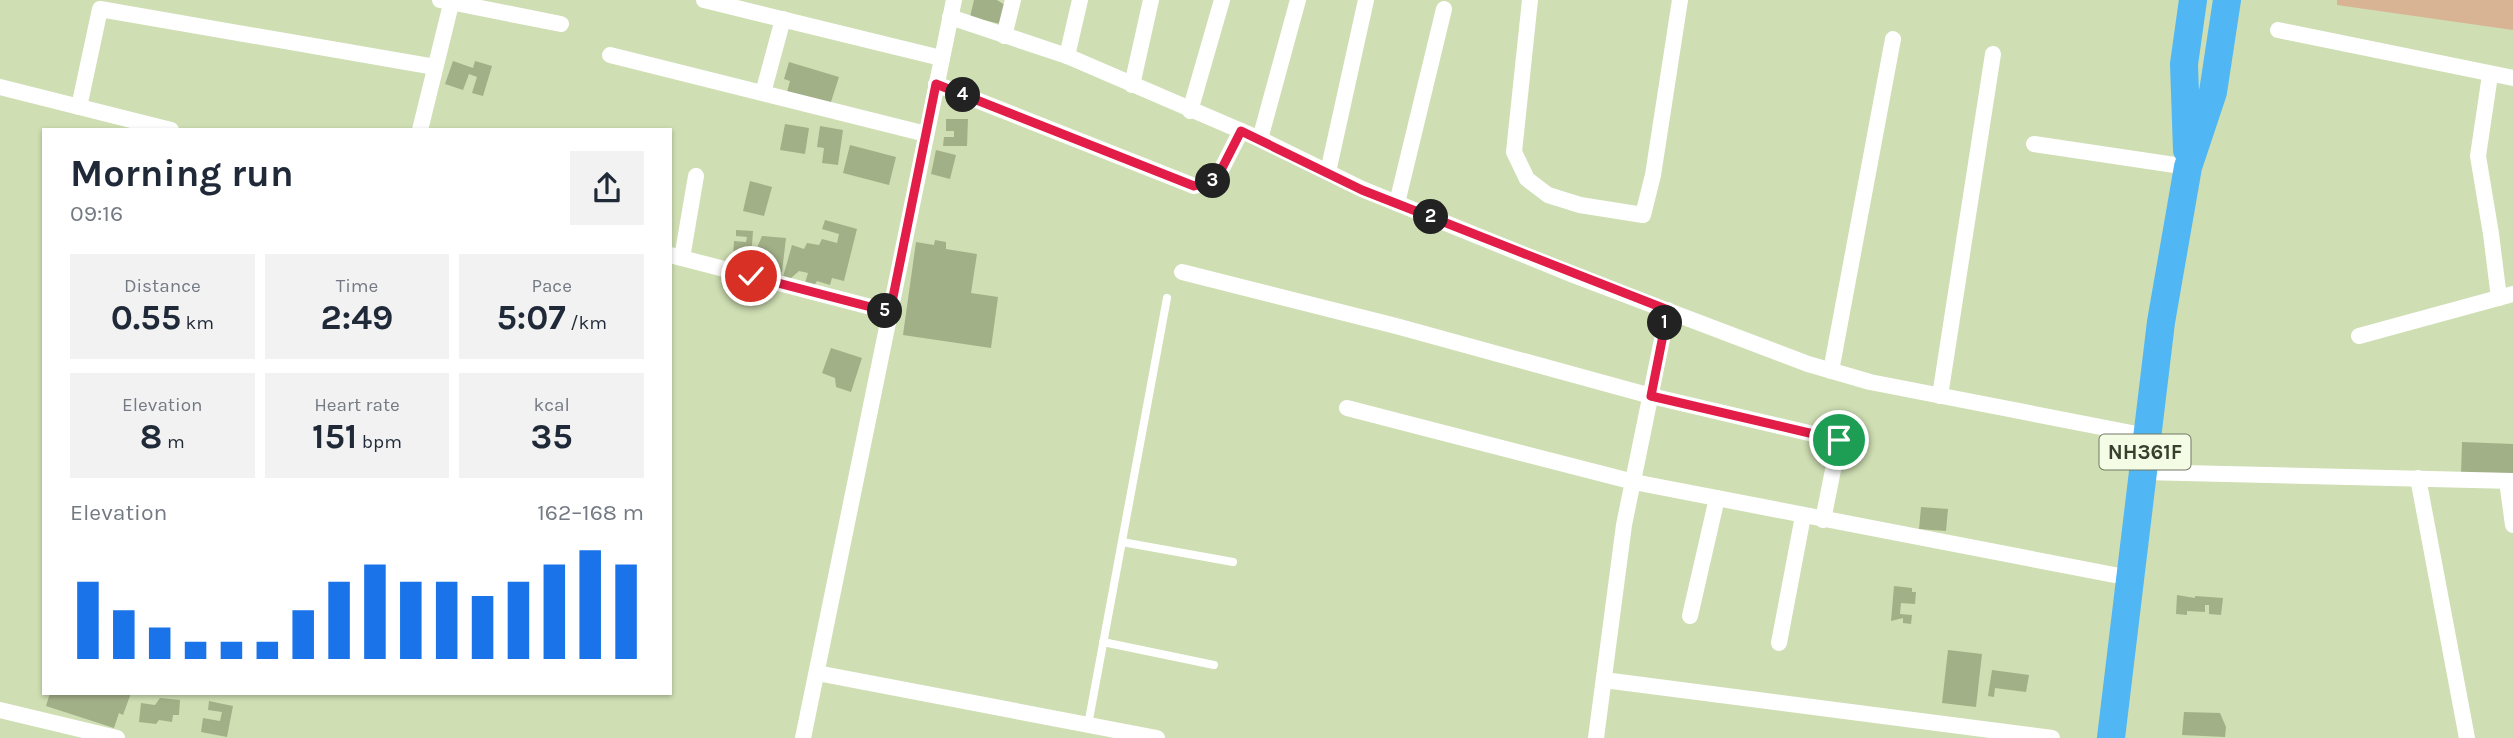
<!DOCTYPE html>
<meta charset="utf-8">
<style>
:root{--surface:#fff;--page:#f2f2f3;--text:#1f2937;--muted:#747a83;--accent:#1a73e8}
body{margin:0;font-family:Karla,sans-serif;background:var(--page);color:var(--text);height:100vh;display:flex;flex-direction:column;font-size:26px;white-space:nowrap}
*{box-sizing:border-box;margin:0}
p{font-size:23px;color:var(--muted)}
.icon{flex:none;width:38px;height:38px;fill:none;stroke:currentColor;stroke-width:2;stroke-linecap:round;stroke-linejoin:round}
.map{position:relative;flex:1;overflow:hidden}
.drawer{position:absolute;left:42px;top:128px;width:630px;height:567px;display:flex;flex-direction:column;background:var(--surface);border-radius:0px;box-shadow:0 2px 5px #0004}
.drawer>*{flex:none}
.pin{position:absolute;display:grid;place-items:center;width:60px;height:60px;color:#fff;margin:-30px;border:4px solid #fff;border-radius:50%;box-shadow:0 2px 7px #0007}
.km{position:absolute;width:35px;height:35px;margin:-18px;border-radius:50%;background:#222;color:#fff;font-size:19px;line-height:35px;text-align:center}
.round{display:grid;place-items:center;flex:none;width:74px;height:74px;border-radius:0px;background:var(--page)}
.headline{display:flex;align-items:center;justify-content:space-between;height:119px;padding:0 28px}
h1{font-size:38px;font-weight:700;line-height:52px}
.figures{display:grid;grid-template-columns:repeat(3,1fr);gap:10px;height:119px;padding:7px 28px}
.figures div{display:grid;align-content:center;border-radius:0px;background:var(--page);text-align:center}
.figures b{font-size:35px;font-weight:700}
.figures small{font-size:19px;font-weight:400}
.figures p{font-size:19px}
.chart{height:196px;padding:14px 28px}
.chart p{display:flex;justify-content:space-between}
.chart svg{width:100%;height:126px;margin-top:7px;stroke:var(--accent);stroke-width:6}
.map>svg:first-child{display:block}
</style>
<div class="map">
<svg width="2513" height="738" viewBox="0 0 2513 738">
<rect width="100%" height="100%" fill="#cfdeb3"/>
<path fill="#d8b494" d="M2337,0H2513V30L2337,5Z"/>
<g fill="#a2b087">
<path d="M974,0H997L1005,5L1001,24L970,17Z"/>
<path d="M453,61L473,68L475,61L492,66L483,96L472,93L477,77L469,74L463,90L445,84Z"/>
<path d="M789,62L839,77L830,105L787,92L790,81L784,79Z"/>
<path d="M946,119H968L967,146H943L944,137H954V131H946Z"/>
<path d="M785,124L809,128L805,154L780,150Z"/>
<path d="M820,126L843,130L838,165L822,163L824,148L817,147Z"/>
<path d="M850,145L896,157L889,185L843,173Z"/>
<path d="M936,150L956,155L950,179L931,174Z"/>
<path d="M750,181L772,187L764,216L743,211Z"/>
<path d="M825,220L857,229L844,281L832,278L830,285L817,281L814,286L805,283L808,273L799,271L790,279L783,277L792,245L804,249L807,243L819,245L822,239L837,243L839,234L822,229Z"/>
<path d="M736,230L753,231L751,259L733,257L734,241L746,242L747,237L736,236Z"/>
<path d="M762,236L786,238L782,272L767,270L769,265L759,263L754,255Z"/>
<path d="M935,240L946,242V249L977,254L971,293L998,297L991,348L903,335L916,242L934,245Z"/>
<path d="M831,348L862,358L851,392L836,387L835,378L822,373Z"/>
<path d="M2462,442L2513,444V475L2461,474Z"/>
<path d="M1921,507L1948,509L1946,531L1919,529Z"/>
<path d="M1894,586L1912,588V592H1916L1915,604L1901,603L1900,614L1912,615L1911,624L1903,623V618L1891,621Z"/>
<path d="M2177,595L2195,598V596L2223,598L2221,615L2209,614V605H2205V612L2187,611V615L2176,614Z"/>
<path d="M1948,650L1982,654L1976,707L1942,703Z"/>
<path d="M1992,670L2029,675L2026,692L1995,688L1994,697L1988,696Z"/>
<path d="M50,693H131L123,715L119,713L114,728L46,706Z"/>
<path d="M160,698L180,700L179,715H173L172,722L159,720L156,724L139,722L141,703L155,705Z"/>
<path d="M209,701L233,706L227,737L201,732L203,718L220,721L222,712L208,710Z"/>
<path d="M2184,712L2220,713L2226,727L2225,737L2182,735Z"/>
</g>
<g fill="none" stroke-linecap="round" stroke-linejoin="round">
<g stroke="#fff" stroke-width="8">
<path d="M1122,542L1233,562"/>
<path d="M1103,642L1214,665"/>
<path d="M1088,725L1167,298"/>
</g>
<g stroke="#fff" stroke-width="16">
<path d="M440,0L561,24"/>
<path d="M704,0L941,58"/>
<path d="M1530,0L1514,152L1527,179L1548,195L1580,205L1643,215L1653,175L1680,0"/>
<path d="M950,17L1067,56L1260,139L1362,189L1576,276L1808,364L1870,382L2147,436"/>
<path d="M2278,30L2513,78"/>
<path d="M1004,36L1013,0"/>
<path d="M610,55L926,134"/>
<path d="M1067,56L1080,0"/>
<path d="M2490,75L2478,156L2491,234L2499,298"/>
<path d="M936,84L1194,186L1216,180L1241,131"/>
<path d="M1132,85L1151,0"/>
<path d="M0,87L171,130"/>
<path d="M763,93L783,19"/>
<path d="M79,107L100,9L435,67"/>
<path d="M1190,111L1222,0"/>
<path d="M420,130L452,0"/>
<path d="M1260,139L1298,0"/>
<path d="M2034,144L2188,167"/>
<path d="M1328,172L1366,0"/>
<path d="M1397,203L1444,9"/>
<path d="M670,255L890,312"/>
<path d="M682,258L696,176"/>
<path d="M1182,272L1396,326L1651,396L1839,440L1823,520"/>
<path d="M2359,336L2513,294"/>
<path d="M1831,371L1893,39"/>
<path d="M1940,396L1993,54"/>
<path d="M1347,408L1634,482L2130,578"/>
<path d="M2142,472L2513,481"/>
<path d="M2418,478L2467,738"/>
<path d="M2507,481L2513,525"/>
<path d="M1690,616L1717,498"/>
<path d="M1779,643L1803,516"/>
<path d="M817,673L1157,738"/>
<path d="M1604,680L2052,738"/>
<path d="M0,710L117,738"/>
<path d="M803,738L954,0"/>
<path d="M1596,738L1624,525L1668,310"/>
</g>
<g stroke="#50b6f4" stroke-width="28">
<path d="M2187,150L2184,64L2193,0"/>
<path d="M2111,738L2161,322L2188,167L2213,92L2227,0"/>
</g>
</g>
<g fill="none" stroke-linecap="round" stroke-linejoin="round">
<defs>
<path id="route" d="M751,276L890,312L936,84L1194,186L1216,180L1241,131L1362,190L1668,310L1651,396L1839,440"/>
</defs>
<use href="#route" stroke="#fff" stroke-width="14"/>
<use href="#route" stroke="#e11d48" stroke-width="9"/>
</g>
<g text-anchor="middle" stroke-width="6" stroke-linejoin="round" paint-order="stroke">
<rect fill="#f4fce6" stroke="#717865" stroke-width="2" x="2099.5" y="434.5" width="91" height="35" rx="5"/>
<g font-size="21" font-weight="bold" fill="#393f2e">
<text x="2145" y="459">NH361F</text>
</g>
</g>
</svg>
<div class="pin" style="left:1839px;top:440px;background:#1e9e55"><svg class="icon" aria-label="arrive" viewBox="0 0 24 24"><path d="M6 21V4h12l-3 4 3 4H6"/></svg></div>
<div class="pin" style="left:751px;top:276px;background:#d93025"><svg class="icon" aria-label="check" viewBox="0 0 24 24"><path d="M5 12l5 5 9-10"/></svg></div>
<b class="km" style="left:1665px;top:323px">1</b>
<b class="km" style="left:1431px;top:217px">2</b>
<b class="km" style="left:1213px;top:181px">3</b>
<b class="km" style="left:963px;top:95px">4</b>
<b class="km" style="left:885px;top:311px">5</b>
<section class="drawer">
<div class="headline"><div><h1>Morning run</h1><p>09:16</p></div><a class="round"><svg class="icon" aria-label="share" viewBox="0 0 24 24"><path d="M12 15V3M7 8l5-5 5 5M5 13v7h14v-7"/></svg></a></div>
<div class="figures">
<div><p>Distance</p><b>0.55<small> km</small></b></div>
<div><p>Time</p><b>2:49</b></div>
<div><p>Pace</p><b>5:07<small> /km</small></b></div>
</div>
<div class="figures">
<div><p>Elevation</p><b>8<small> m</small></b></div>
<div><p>Heart rate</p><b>151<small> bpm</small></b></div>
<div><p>kcal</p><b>35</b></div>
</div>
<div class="chart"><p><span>Elevation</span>162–168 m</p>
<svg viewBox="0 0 160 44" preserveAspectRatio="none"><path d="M5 44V17M15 44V27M25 44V33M35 44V38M45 44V38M55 44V38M65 44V27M75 44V17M85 44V11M95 44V17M105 44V17M115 44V22M125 44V17M135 44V11M145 44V6M155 44V11"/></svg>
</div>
</section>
</div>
